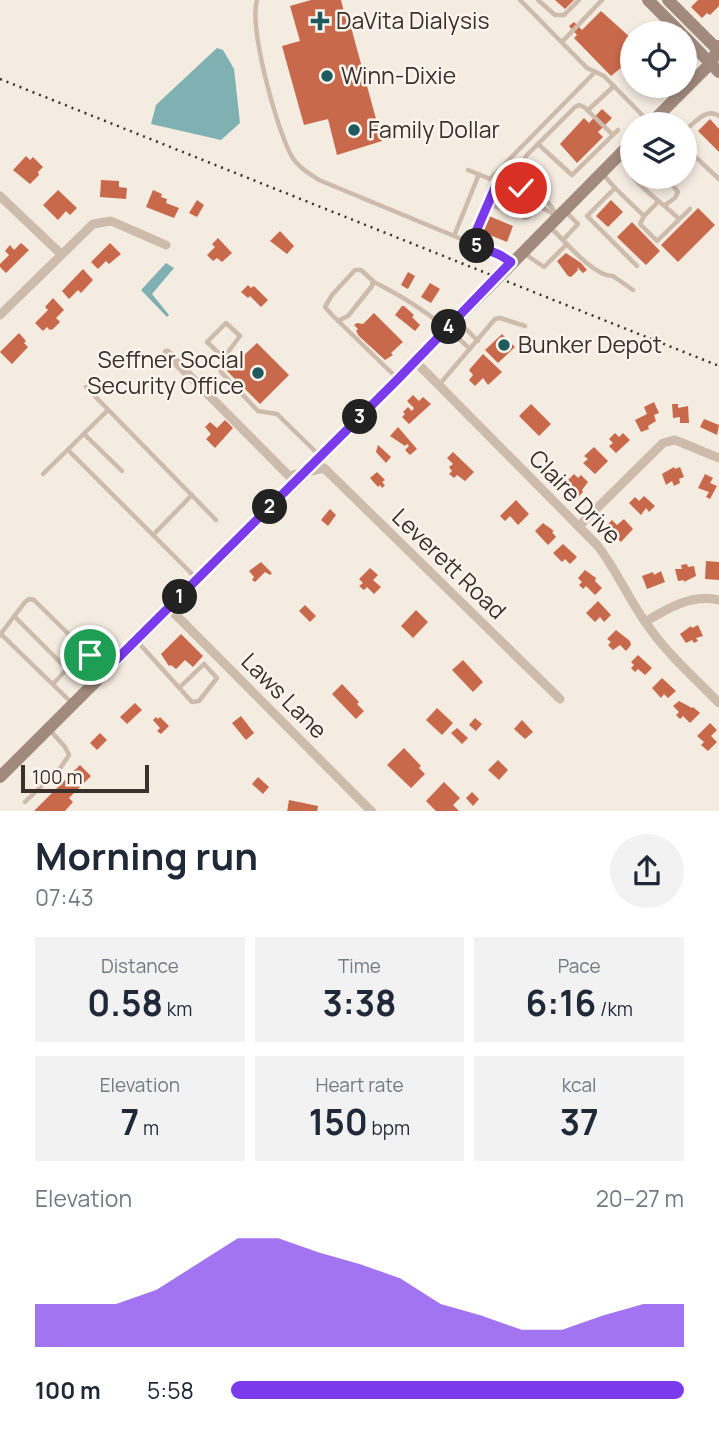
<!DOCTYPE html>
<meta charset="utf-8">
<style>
:root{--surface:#fff;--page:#f2f2f3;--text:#1f2937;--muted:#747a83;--accent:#7c3aed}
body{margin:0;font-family:Manrope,sans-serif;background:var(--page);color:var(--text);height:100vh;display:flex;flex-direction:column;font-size:26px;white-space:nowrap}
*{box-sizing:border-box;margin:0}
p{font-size:23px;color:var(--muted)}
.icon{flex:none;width:38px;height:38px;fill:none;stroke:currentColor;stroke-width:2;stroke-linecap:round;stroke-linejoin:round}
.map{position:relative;height:811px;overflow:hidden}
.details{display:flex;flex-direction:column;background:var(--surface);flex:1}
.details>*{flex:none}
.tools{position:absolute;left:620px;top:21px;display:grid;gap:14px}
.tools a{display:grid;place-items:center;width:77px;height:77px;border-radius:50%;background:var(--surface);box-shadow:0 4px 10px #0003;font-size:35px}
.scale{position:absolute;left:21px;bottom:18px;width:128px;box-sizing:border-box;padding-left:7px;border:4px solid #3b302b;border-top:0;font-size:19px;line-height:24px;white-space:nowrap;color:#3b302b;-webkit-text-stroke:5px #fbf5ee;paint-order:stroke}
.pin{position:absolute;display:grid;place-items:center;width:60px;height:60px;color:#fff;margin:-30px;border:4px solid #fff;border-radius:50%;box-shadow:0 2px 7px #0007}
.km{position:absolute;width:35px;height:35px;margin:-18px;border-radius:50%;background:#222;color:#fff;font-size:19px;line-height:35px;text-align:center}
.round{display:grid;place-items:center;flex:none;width:74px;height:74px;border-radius:37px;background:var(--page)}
.headline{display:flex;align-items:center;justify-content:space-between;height:119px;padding:0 35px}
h1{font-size:38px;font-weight:700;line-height:52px}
.metrics{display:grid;grid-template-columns:repeat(3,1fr);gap:10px;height:119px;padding:7px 35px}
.metrics div{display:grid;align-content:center;border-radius:0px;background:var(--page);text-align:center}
.metrics b{font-size:35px;font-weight:700}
.metrics small{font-size:19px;font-weight:400}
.metrics p{font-size:19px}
.chart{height:196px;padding:14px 35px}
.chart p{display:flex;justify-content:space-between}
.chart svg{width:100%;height:126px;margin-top:7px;fill:var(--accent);opacity:.7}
ul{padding:0 35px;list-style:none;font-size:23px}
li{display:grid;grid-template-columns:112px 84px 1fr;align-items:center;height:52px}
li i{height:18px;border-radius:9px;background:var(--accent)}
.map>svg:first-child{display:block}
</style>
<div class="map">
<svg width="719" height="812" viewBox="0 0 719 812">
<rect width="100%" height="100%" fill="#f4ebe1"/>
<g fill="#7fb0b2">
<path d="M217,48L223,50L234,69L240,123L221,140L151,124L156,105Z"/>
<path d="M166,263L174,268L152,294L169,315L167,317L141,290Z"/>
</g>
<g fill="#c8694b">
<path d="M311,0H341L348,28L351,27L382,141L337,155L328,119L304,125L282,46L300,41L290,6Z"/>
<path d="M555,0H574L565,9Z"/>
<path d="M698,0H719V6L710,15L707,13L702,18L691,7Z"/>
<path d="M601,11L632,39V59L611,76L574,38L577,35L569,26L574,22L582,30Z"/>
<path d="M602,109L612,118L598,132L603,137L577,163L560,144L584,118L589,123Z"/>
<path d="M710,119L719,129V152L698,131Z"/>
<path d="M26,156L30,160L33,157L43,167L38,172L39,175L30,184L13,170Z"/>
<path d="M101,180L119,181V187L127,188L126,199L100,197Z"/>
<path d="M58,190L77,208L70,215L66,211L58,220L43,205Z"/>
<path d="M153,190L162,194L161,197L167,199L166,203L179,208L174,218L146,207Z"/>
<path d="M197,200L204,205L197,217L189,213Z"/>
<path d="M611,200L623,212L608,227L596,216Z"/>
<path d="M698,208L715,225L678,262L661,245Z"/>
<path d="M489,216L513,226L507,242L482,232Z"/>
<path d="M632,222L660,251L646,265L617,237Z"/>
<path d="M280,231L294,246L287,254L270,241Z"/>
<path d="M218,238L232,253L222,262L217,258L213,261L207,255L215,247L212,244Z"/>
<path d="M21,243L29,250L6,273L0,267V264L9,255L5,251L10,245L14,250Z"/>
<path d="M110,243L121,254L109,264L106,261L98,269L91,262Z"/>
<path d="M566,253L581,263L587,270L583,273L577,267L578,270L571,277L568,276L557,261Z"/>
<path d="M83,269L93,280L81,293L78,290L69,299L62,291Z"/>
<path d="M408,272L415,276L408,289L401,285Z"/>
<path d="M430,283L440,289L431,303L421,297Z"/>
<path d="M248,285L251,288L254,286L268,300L261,307L250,296L248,298L241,292Z"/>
<path d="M53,298L64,310L56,318L60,322L53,329L50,330L47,327L43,331L35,323L48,310L45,307Z"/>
<path d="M402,306H404L414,315L412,317L420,325L415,331L395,315Z"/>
<path d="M374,313L403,342L391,353L393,355L385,360L359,336L356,331L358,329L354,325L357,323L363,324Z"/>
<path d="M19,333L26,341L24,343L28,347L12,364L0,352Z"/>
<path d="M502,334L515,347L498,363L485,350Z"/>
<path d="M257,343L289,375L260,404L227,371Z"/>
<path d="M483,354L502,372L488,385L483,378L475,386L469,380L473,375L469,370Z"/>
<path d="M413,395L419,401L423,397L431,404L409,424L402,417L405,414L403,412L408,407L412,411L414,408L407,401Z"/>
<path d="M654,402L659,413L654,415L656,421L648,426L649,429L641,432L635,420L647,414L644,407Z"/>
<path d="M531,404L551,424L539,436L519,416Z"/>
<path d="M672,404H678V408L688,406L689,423H680V417L673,418Z"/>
<path d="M704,419L719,425L717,435L700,427Z"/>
<path d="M225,420L233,428L215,448L206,439L211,434L205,427L210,422L217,428Z"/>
<path d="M398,427L417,449L410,455L405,450L409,446L407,444L405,446L390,436Z"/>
<path d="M615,433L619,437L623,433L630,440L616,453L609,446L613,443L609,439Z"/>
<path d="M378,445L391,457L386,463L376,452Z"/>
<path d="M594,447L608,461L595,474L583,463L588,459L584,456Z"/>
<path d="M453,452L474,472L465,481L457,475L454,478L449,474L452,471L449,467L453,464L447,458Z"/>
<path d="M674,467L675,469L680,467L684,477L679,479L680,483L674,486L672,481L666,485L662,474Z"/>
<path d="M377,472L385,480L382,482L385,485L382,488L380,485L378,487L370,478Z"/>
<path d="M574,474L578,478L581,475L588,482L582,490L583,492L577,498L568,488L572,484L568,480Z"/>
<path d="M705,474L713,478L710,483L717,486L710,499L706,497L709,492L698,488Z"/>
<path d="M644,496L655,506L649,512L646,508L641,515L629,503L635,497L639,501Z"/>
<path d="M516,500L529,514L518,525L510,516L505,521L500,516Z"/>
<path d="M330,509L336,515L328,526L321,520Z"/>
<path d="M624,519L633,529L621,542L605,527L612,520L617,525Z"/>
<path d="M543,523L554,531L552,532L556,537L548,545L535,531Z"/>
<path d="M563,544L577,557L570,564L565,559L562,562L553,553Z"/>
<path d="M706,561L719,562V580L705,579Z"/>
<path d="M261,562L272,573L270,575L265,572L255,582L252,580L254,577L249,571Z"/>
<path d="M687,564L688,567L694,566L696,576L684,582V580L678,581L675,569H682L681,565Z"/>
<path d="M370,568L378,575L373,580L381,587L374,594L367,587L364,590L359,586L363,583L359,579Z"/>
<path d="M585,570L596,578L595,581L602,588L595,595L586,586L583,589L579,585L582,582L578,578Z"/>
<path d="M661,571L665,582L647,589L642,576L653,572L654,575Z"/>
<path d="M598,601L611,615L604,622L600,617L595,622L586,613Z"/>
<path d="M305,605L316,616L310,622L299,611Z"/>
<path d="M416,610L428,622L413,638L401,626Z"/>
<path d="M698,625L703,636L696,638L698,641L694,643L692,640L686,643L680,634L691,626L692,628Z"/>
<path d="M616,630L630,641L631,645L626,651L620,645L613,650L608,645L611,642L607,639Z"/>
<path d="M181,634L203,656L193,667L185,660L176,669L171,665L169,666L161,654Z"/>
<path d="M638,655L652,668L645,675L638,669L635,672L631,668L634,665L631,662Z"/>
<path d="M463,660L483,682L473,692L452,670Z"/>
<path d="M662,678L676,691L668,698L664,694L661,698L652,688Z"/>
<path d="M342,684L359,702L357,704L364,711L356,719L332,694Z"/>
<path d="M679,701L692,708L693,707L700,713L690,723L683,716L680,719L676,715L679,712L673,706Z"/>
<path d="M135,703L142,710L127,724L120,717Z"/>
<path d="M437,708L453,723L442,735L426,720Z"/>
<path d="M241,716L254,733L246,740L232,723Z"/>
<path d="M156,717L158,719L160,717L169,726L161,734L157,731L160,728L153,720Z"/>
<path d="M475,718L482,724L476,731L469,725Z"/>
<path d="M522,720L533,732L525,739L514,729Z"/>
<path d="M710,723L717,730L711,736L717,742L708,751L701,745L704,742L697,736Z"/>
<path d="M457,728L468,738L462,744L451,733Z"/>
<path d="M100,733L107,740L97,750L90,743Z"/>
<path d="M404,748L421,766L419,768L425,774L411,788L387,765Z"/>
<path d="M498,760L508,770L499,780L488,770Z"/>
<path d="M80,765L91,776L69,798L73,802L64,812H33Z"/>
<path d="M258,777L269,787L263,794L252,784Z"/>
<path d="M444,782L460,798L453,805L460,812H437L426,801Z"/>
<path d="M472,792L479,799L473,806L466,798Z"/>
<path d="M289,800L318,806L317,812H287Z"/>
</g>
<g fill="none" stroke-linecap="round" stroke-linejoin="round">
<g stroke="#cdbbac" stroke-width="4.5">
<path d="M257,0C249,28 276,127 291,155C297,166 308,173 319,180L500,255L511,262"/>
<path d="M520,0L587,68L604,76L650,123"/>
<path d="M538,0L555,15H564L579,0"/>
<path d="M562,42L602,0"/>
<path d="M588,110L614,86"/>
<path d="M684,131C695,123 706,107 719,116"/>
<path d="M538,144L572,175L618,130"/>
<path d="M684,146L719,179"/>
<path d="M468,170L490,179L557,216"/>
<path d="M602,173L615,188L587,216L637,266"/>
<path d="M633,177C646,193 664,204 679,219"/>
<path d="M490,179L595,72"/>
<path d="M615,188L644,216L640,224L657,241L690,209"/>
<path d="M512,189C536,187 546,196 557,216"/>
<path d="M514,189L517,171L527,155L575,107L579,105L584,107L613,135"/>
<path d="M487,203L526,218L532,214L537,204"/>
<path d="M665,205L675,198L678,192L666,177"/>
<path d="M644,216L658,202"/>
<path d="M551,228C565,241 594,277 613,276L633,290"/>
<path d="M454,236L479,174"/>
<path d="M563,240L578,224L565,211"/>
<path d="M471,243L497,183"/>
<path d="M525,254L544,267L567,244"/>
<path d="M374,282C410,300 441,321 470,349"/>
<path d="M457,320L478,341"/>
<path d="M338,321L348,316L372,286L373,281L361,270H355L332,295L325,307L332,315L397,378"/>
<path d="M223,357L207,342L226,323L240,336L219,364L221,372L258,411L277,414L320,456"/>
<path d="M439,385L495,319L500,318L525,326"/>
<path d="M86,387L216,520"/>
<path d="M84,434L122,471"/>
<path d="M68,450L196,578"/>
<path d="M43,474L108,410"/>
<path d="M153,535L192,495"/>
<path d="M14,616L67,669L86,650"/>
<path d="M1,634L73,704"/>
<path d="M0,635L25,602L29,599L34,600L105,670"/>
<path d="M137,641L192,702L199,701L217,678L204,664L179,688"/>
<path d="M53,684L67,669"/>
<path d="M25,802L61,767L69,755L65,747L49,729"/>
</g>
<g stroke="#cdbbac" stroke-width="9">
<path d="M0,196L61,254"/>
<path d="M0,315L93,224L111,221L166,245"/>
<path d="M167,353L289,476L324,468L560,699"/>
<path d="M415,361L597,545C616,569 628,598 646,623C666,653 694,677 719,703"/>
<path d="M579,526L663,443L674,440L680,442L719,458"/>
<path d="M169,608L372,812"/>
<path d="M645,622C668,608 691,594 719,600"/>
</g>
<g stroke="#a18a7d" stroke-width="12">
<path d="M648,0L681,33"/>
<path d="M668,0L719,51"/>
<path d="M684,36L719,72"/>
<path d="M650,124L711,63L719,46"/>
<path d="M0,777L321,457L632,142"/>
</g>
<path stroke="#3b302b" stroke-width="2.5" stroke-dasharray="2 5" stroke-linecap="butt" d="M0,79L719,366"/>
</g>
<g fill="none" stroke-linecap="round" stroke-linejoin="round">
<defs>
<path id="route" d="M90,655L106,670L398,379L511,262L500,255L471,243L497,183L507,189L521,188"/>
</defs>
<use href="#route" stroke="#fff" stroke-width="14"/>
<use href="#route" stroke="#7c3aed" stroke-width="9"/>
</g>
<g fill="#1f5a5e" stroke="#fbf5ee" stroke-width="2.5">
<path d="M316.5 10.5h7v7h7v7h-7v7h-7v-7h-7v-7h7z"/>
<circle cx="327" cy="76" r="7"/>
<circle cx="354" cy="130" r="7"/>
<circle cx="504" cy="345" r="7"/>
<circle cx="258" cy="373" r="7"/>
</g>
<g text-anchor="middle" stroke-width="5" stroke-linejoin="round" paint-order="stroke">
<g font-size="23" fill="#3b302b" stroke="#fbf5ee" text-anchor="start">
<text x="336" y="29">DaVita Dialysis</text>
<text x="341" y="84">Winn-Dixie</text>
<text x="368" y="138">Family Dollar</text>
<text x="518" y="353">Bunker Depot</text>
<text x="244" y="368" text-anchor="end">Seffner Social<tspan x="244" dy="26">Security Office</tspan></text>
</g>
<g font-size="23" fill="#3b302b" stroke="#fbf5ee">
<text transform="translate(575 497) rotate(46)" y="8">Claire Drive</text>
<text transform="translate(449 564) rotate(44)" y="8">Leverett Road</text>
<text transform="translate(284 696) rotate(45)" y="8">Laws Lane</text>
</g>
</g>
</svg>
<div class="tools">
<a><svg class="icon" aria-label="locate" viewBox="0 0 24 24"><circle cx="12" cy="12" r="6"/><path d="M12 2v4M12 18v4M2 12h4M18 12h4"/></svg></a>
<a><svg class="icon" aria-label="layers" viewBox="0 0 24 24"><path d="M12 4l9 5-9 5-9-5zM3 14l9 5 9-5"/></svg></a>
</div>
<div class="scale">100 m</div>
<div class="pin" style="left:90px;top:655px;background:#1e9e55"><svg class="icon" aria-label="arrive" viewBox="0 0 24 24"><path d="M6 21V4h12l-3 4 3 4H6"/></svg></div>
<div class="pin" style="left:521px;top:188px;background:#d93025"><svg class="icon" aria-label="check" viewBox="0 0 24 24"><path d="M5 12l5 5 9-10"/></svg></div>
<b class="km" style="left:180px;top:597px">1</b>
<b class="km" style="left:270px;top:507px">2</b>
<b class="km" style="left:360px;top:417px">3</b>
<b class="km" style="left:449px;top:327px">4</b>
<b class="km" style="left:477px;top:246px">5</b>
</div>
<section class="details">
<div class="headline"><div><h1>Morning run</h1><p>07:43</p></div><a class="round"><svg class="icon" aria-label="share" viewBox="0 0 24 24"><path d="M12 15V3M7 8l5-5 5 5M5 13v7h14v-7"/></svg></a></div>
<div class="metrics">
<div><p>Distance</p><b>0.58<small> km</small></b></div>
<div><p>Time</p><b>3:38</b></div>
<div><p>Pace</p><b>6:16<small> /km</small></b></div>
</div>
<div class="metrics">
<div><p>Elevation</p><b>7<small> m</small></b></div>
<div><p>Heart rate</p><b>150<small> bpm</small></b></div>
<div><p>kcal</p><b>37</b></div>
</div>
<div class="chart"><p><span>Elevation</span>20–27 m</p>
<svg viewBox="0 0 160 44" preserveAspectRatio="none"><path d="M0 44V29L10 29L20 29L30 24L40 15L50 6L60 6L70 11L80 15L90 20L100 29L110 33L120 38L130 38L140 33L150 29L160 29V44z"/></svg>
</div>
<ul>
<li><b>100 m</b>5:58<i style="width:100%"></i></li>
</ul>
</section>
